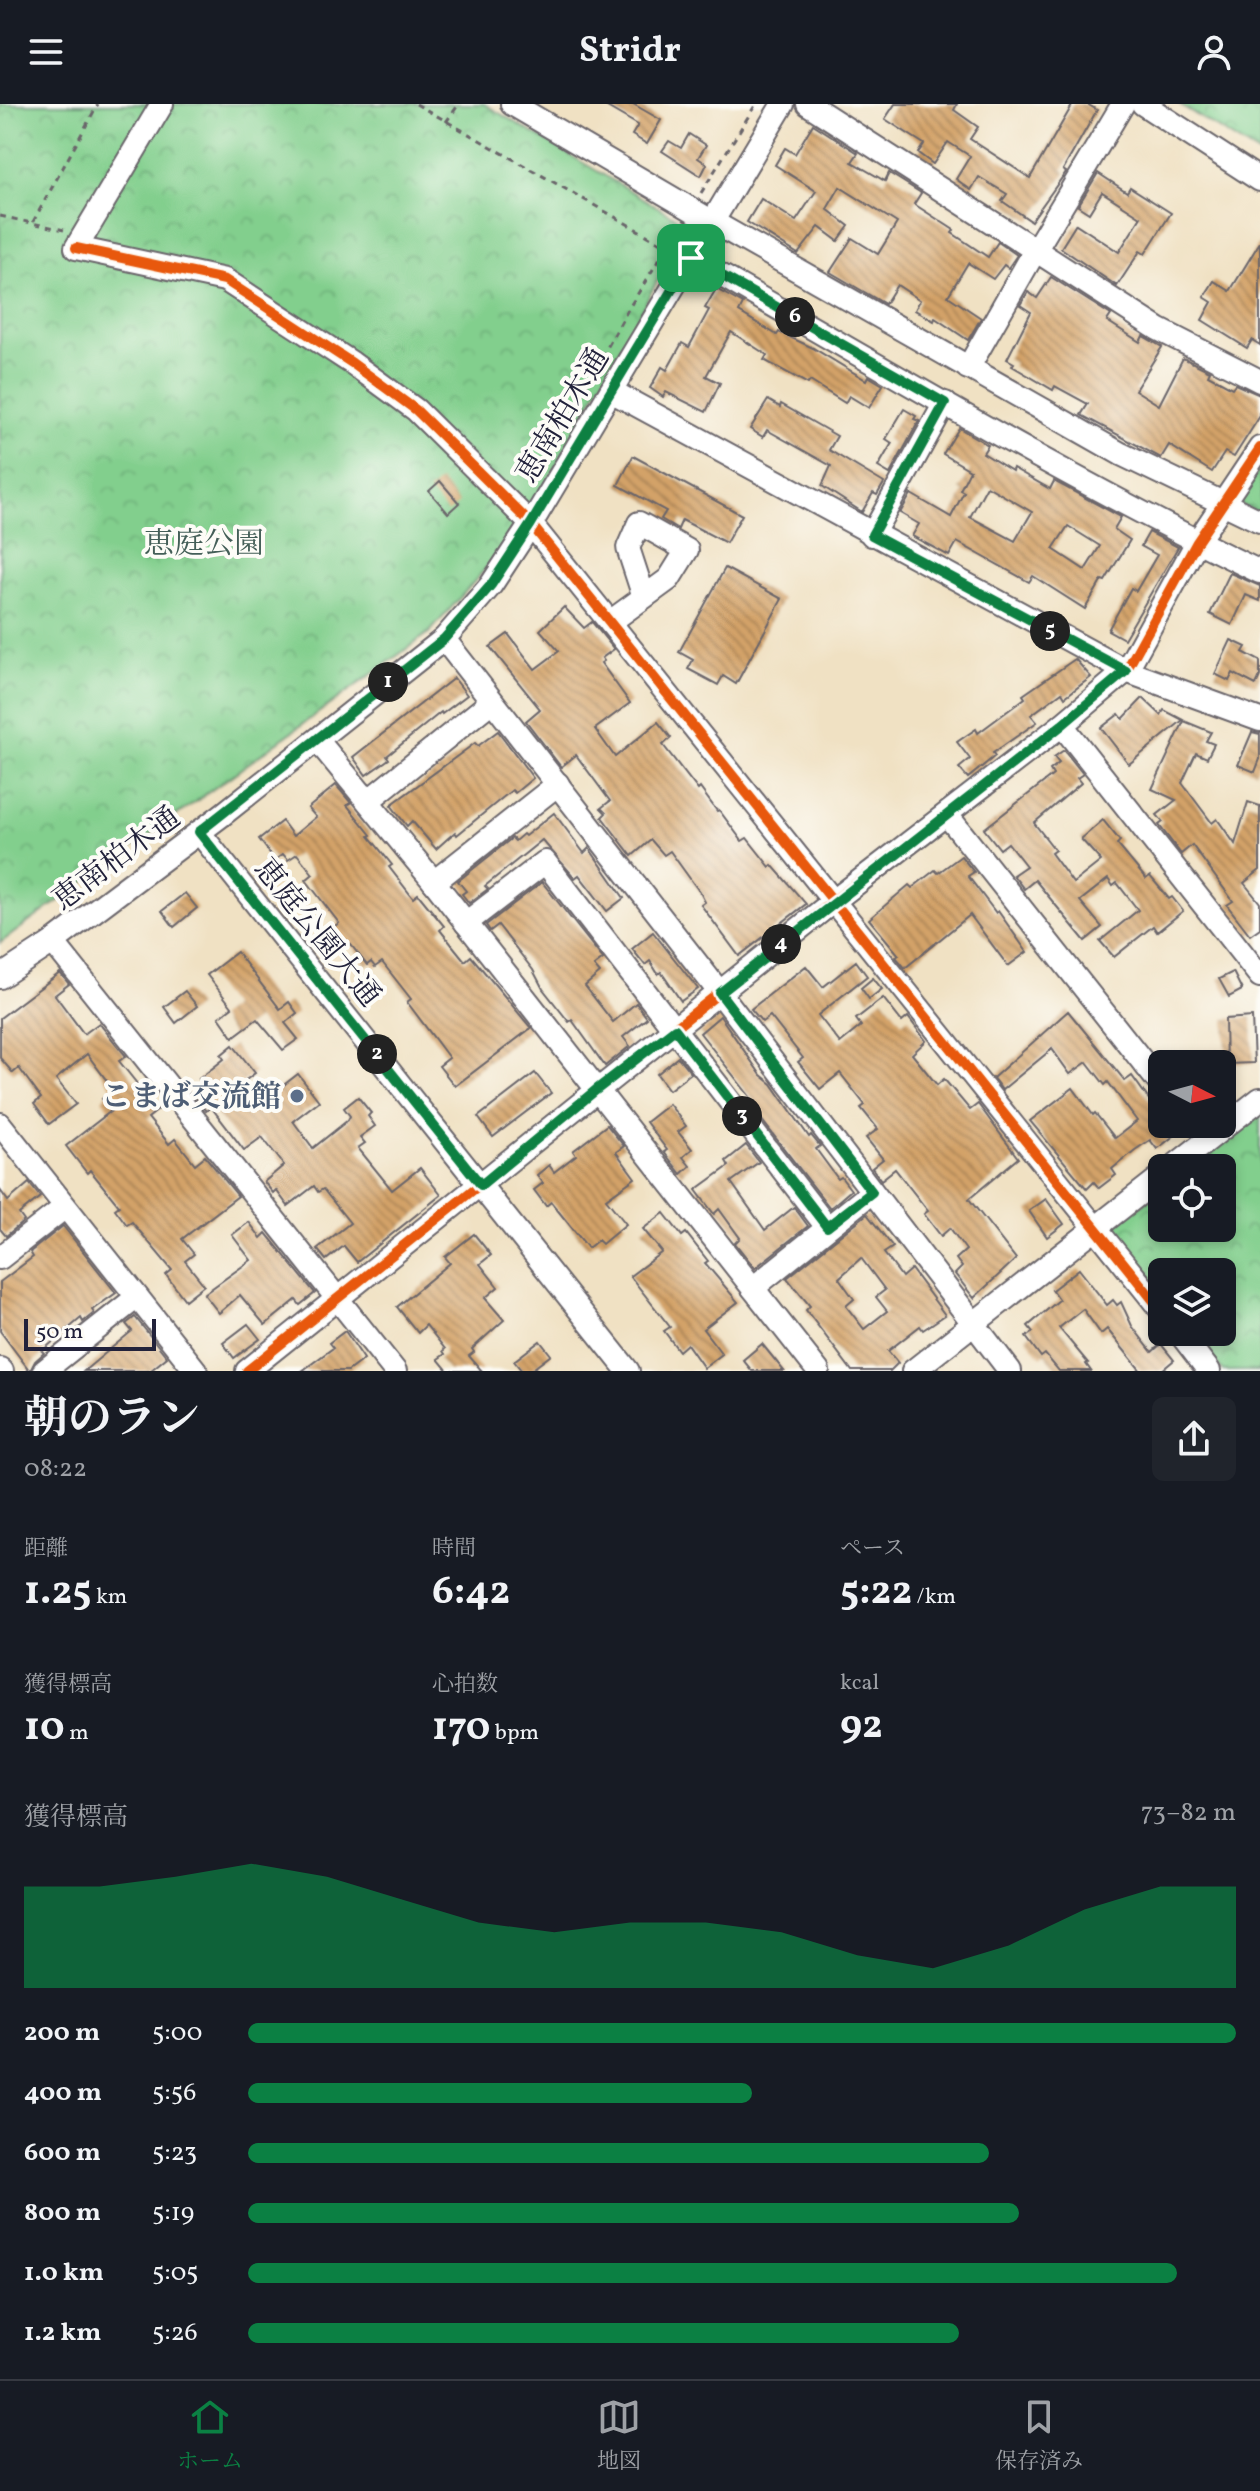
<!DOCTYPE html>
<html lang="ja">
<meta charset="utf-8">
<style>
:root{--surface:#171b24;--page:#20242c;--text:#f1f3f6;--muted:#9ea1a6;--line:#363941;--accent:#0b8043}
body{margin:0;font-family:Vollkorn,"Noto Serif JP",serif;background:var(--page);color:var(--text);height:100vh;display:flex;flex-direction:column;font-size:30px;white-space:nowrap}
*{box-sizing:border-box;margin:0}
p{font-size:26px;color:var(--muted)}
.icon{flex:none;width:44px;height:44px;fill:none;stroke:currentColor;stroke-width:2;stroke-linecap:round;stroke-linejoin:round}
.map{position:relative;height:1267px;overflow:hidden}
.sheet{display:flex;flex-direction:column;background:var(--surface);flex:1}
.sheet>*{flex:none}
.needle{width:52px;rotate:96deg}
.controls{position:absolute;left:1148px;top:946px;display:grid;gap:16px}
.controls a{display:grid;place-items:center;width:88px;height:88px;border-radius:12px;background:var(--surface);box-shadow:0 4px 12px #0003;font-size:40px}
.scale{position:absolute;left:24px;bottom:20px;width:132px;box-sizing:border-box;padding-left:8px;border:4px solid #22223b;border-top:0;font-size:22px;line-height:28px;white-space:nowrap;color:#22223b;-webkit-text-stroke:6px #fdfcf7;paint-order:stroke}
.pin{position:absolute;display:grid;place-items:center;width:68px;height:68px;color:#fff;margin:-34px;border-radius:16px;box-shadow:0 4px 12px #0006}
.km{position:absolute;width:40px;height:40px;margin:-20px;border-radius:50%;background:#222;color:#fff;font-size:22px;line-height:40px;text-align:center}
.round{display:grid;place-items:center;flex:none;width:84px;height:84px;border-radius:12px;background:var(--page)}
.summary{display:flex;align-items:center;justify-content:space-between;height:136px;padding:0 24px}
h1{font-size:44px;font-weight:700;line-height:60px}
.figures{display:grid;grid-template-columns:repeat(3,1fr);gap:12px;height:136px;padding:8px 24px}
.figures div{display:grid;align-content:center}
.figures b{font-size:40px;font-weight:700}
.figures small{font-size:22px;font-weight:400}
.figures p{font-size:22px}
.chart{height:224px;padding:16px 24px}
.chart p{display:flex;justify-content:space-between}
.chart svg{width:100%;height:144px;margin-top:8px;fill:var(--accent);opacity:.7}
ul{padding:0 24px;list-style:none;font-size:26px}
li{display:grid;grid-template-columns:128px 96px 1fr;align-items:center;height:60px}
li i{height:20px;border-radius:10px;background:var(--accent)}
header{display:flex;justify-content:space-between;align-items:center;height:104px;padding:0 24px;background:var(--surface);font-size:36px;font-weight:700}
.dock{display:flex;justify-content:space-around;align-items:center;height:112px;border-top:2px solid var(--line);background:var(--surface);font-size:22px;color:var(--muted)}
.dock a{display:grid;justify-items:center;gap:4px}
.dock .active{color:var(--accent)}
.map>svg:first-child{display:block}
</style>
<header><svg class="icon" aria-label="menu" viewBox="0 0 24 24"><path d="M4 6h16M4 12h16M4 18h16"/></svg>Stridr<svg class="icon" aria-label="person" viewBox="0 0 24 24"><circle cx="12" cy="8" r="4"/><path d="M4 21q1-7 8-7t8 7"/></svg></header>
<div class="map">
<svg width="1260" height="1267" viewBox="0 0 1260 1267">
<defs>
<pattern id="park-crowns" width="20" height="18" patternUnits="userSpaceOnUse" patternTransform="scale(2)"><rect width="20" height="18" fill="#82cf8d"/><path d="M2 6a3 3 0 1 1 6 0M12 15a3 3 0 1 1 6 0" fill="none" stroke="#70b17b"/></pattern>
<pattern id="building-back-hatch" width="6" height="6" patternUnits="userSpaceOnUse" patternTransform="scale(2)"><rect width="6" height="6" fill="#d3a268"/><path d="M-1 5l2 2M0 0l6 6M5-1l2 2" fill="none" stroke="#ab8457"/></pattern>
</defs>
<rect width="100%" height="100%" fill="#fdfcf7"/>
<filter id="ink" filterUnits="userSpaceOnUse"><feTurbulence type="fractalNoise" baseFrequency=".0125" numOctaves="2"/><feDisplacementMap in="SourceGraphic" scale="16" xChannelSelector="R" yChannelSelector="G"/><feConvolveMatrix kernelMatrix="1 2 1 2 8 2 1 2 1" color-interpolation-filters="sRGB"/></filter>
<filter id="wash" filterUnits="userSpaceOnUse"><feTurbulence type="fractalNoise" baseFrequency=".006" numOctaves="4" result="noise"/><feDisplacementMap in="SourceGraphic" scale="32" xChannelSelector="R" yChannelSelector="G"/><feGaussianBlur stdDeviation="1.8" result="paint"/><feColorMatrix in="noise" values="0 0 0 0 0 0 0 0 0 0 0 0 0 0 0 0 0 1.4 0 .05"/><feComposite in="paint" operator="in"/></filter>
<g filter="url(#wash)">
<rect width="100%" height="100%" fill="#f0e1c3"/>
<g fill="url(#park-crowns)" stroke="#527864" stroke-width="2">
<path d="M0,0H484L688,121L523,422L430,528L0,839Z"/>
<path d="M1179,0H1260V51Z"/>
<path d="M1260,364V410L1238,399Z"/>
<path d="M1260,1006V1267H1223L1192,1228H1222V1168H1162V1189L1116,1131V1121L1162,1085V1124H1222V1064H1188Z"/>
</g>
<g id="blocks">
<g fill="url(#building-back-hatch)" fill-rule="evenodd">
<path d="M602,0H633L661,16L647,40L632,31L638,21Z"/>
<path d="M895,0H957L954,6L978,23L970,35L1030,74L1073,0H1087L1097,6L1063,66L1066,68L1031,117L1002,97L1007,90L979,73L971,86L956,75L970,52L948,38L933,60L918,49L924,40L885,15Z"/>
<path d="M813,20L858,49L852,58L885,77L889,69L921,89L914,100L954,126L952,129L988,153L998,138L1017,151L1008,164L1004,161L993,175L968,159L948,192L981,214L968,236L935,214L934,217L915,206L920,196L897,181L885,200L830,168L852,134L878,150L897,119L840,83L827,105L849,122L838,137L819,123L798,150L747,118L761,95L796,117L816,87L775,61L785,44L795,50Z"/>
<path d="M689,30L706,41L698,54L707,60L701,72L662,47L669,37L681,44Z"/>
<path d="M1098,69L1127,88L1130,83L1171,109L1145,150L1140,147L1117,182L1061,144L1076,120L1119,148L1141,113L1102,88L1089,109L1078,102Z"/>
<path d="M1260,138V241L1252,236L1247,244L1202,216L1212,198L1204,193L1214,177L1230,187Z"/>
<path d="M1051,173L1111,211L1107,217L1140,238L1143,232L1162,243L1135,286L1159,301L1183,254L1210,267L1208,271L1232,284L1235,280L1260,291V312L1234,353L1225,348L1212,368L1169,341L1161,354L1081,311L1088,300L1055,282L1053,286L1012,262L1014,259L1007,255L1031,208L1020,201L1028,188L1037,194Z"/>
<path d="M716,185L743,200L739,208L777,231L779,228L813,244L866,276L868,272L883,281L869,304L849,292L845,299L810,277L808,280L764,256L767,251L731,228L706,272L720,279L706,308L666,288L663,293L650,284L662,263L667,266L682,239L689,243L709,206L705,204Z"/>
<path d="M768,296L780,303L781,300L837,332L829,346L884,379L877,391L873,389L862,408L822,382L831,362L767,326L763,333L750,325Z"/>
<path d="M904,305L916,312L914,315L919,317L890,370L878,363L892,339L886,335Z"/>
<path d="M959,324L988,341L983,349L1012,367L1013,364L1050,385L1054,377L1121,413L1114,425L1130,436L1105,477L1102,476L1085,505L1033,472L1029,478L957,438L949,452L912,432L919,420L900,409L911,390L951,413L964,388L960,386L970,366L943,350ZM987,382L1032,408L1015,437L970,413ZM1068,422L1100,442L1085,466L1053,445Z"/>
<path d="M633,352L742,411L726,439L682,416L678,425L661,415L666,407L618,381Z"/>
<path d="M440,377L459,399L448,409L429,387Z"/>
<path d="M1149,428L1178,443L1124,535L1108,526L1131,484L1136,487L1157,451L1141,442Z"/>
<path d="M725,464L782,495L736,580L723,572L718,581L688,565L693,556L679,548Z"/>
<path d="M1230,469L1260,482V497L1246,491L1232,521L1210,510Z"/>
<path d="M564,503L584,524L592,518L614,545L602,554L604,557L601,559L630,599L595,625L615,653L658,618L671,634L663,641L698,686L700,684L717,707L719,706L742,737L747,734L770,763L772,761L806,800L739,852L701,801L705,798L701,790L670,747L664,751L651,736L632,752L602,713L606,709L601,704L610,697L576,651L561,663L526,617L540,605L490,543L508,530L535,565L559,547L540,526Z"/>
<path d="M1231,536L1246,543L1243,548L1260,557V572L1256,581L1233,569L1229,577L1215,570Z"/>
<path d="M1075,555L1091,573L1065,593L1062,588L1031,611L1037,618L993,649L995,652L968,674L959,664L970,655L957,638L976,625L978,629L1025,594L1023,591Z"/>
<path d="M454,574L467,591L442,610L441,608L387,652L389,655L366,671L353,653Z"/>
<path d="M1143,594L1161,611L1164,606L1183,616L1129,660L1101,624L1119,610L1123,615Z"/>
<path d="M1184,617L1211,628L1206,637L1214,640L1207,654L1196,649L1182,679L1212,719L1217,715L1235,740L1248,698L1260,702V766L1244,779L1260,799V824L1250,831L1227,801L1233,797L1192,741L1181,750L1159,721L1163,718L1157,711L1176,696L1152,685Z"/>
<path d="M498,627L533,674L515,689L512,686L457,731L455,728L436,745L412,717L407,722L391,701L475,639L478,642Z"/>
<path d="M1252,628L1260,630V655L1255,668L1238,661Z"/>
<path d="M1064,646L1083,670L1077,674L1081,679L1034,719L1055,746L1051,749L1073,779L1101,757L1081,735L1103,716L1120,737L1117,740L1146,775L1150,772L1169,795L1172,793L1183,807L1157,828L1153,822L1114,853L1100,837L1138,806L1117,779L1113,782L1108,775L1080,797L1102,823L1085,837L1035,776L1024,785L1013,771L1026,762L1008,739L1000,745L984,725L1053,671L1050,666L1059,659L1054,653Z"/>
<path d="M336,681L351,699L347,701L371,731L369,732L392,761L389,763L413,794L418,790L444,822L440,826L465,857L471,852L531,924L455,982L439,962L449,954L407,898L411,895L382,858L375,863L371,858L367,861L348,837L345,839L332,824L339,819L306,776L313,770L297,750L288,756L283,750L275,756L259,735L282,717L293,732L316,713L308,704Z"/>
<path d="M554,709L584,749L589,744L624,794L607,807L579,771L575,774L542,736L485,782L488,785L469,799L462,790L466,787L458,777L512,734L515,737L523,730L525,732Z"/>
<path d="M961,752L974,768L968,772L996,809L998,807L1027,848L1008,862L970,811L905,864L896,853L899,851L869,815L909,781L912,784L935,766L938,769Z"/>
<path d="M542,778L603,855L594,862L600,869L585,882L613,918L636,899L647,914L623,933L630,942L605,962L572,916L569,918L543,885L533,866L498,821L490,827L486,821Z"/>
<path d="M185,789L197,804L174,823L162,807Z"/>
<path d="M653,828L698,885L681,897L661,868L658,870L650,857L645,861L632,845Z"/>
<path d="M237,848L280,905L289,898L297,909L285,919L298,935L283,946L257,915L233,933L219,913L232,903L207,871Z"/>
<path d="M856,857L867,872L818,911L840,939L861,922L856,915L883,894L902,918L908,913L926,937L912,950L937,981L944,975L970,1006L978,1000L1018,1054L969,1095L1016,1155L974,1194L955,1170L962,1163L956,1155L966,1146L950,1124L941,1132L924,1110L928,1107L895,1065L881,1076L872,1064L883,1055L866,1034L878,1025L861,1004L865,1001L840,969L820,985L798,958L803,954L770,912L762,918L751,905L806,862L823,883Z"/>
<path d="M1233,868L1242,886L1229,893L1219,875Z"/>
<path d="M60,869L69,880L55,891L84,930L99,919L126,952L119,957L158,1006L148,1014L169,1040L175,1035L195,1060L205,1052L238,1092L182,1135L194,1150L185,1157L204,1181L185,1196L166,1171L172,1166L132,1118L127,1121L115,1105L119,1102L90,1066L87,1069L66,1042L111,1007L102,995L113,985L87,950L56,975L76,1000L49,1020L34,1000L41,994L19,964L13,969L0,954V914Z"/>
<path d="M873,874L882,885L869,895L861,884Z"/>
<path d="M185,887L197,902L176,919L164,903Z"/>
<path d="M1068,907L1125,977L1132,972L1150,997L1154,993L1162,996V1020H1189L1157,1045L1150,1036L1135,1046L1112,1065L1116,1071L1099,1084L1094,1078L1087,1085L1030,1017L1073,984L1093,1011L1095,1009L1115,1034L1137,1017L1108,978L1105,981L1087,958L1070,970L1052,945L1002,986L993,974Z"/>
<path d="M720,912L761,971L772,980L809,1033L811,1031L820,1042L816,1045L838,1075L841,1073L851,1086L830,1104L751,1002L755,999L700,929Z"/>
<path d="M1252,913L1254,959L1226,960L1225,915Z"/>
<path d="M233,941L255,969L238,982L254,1004L298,970L319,997L293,1017L313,1044L348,1016L350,1012L344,1004L358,993L371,1009L368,1012L375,1022L360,1033L365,1039L358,1044L392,1086L420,1064L441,1091L357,1158L344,1142L326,1156L317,1145L350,1119L323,1085L318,1088L314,1082L288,1102L276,1086L273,1089L264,1078L284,1061L262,1033L244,1046L211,1003L206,1007L192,990L204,981L199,975L224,955L221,951Z"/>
<path d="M678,953L691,969L669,986L657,970Z"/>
<path d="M535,969L551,989L493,1033L478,1013Z"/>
<path d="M669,1000L686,1022L678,1028L692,1045L683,1053L690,1062L681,1070L664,1048L667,1046L646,1018Z"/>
<path d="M607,1021L624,1042L616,1048L635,1074L606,1095L626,1120L602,1140L598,1136L588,1144L551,1098L546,1102L534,1086L543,1079L537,1071L549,1061L554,1068L576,1051L573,1047Z"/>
<path d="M746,1041L759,1058L731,1078L765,1126L794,1103L808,1122L755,1164L735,1139L740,1134L719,1105L714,1110L696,1086L729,1062L726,1057Z"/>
<path d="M29,1079L40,1093L19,1110L24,1117L6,1132L0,1125V1086L8,1097Z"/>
<path d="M1046,1095L1064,1120L1047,1133L1029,1107Z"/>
<path d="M664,1109L682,1132L686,1129L708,1157L705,1159L738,1198L703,1225L722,1250L704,1264L687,1240L679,1247L664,1227L670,1223L630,1172L662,1148L643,1125Z"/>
<path d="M867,1110L893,1143L884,1149L902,1173L911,1165L945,1211L923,1226L920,1222L888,1247L898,1259L890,1267H852L806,1206L810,1202L787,1174ZM861,1154L885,1186L876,1193L887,1207L864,1225L846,1202L854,1195L839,1174Z"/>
<path d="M249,1118L261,1134L266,1129L315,1189L300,1201L296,1196L265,1221L240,1191L219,1209L204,1190L251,1156L232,1131Z"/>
<path d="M63,1122L116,1189L92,1206L94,1209L83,1218L81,1214L42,1247L44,1249L35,1257L30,1267L0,1227V1178L33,1153L30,1148Z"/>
<path d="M474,1130L491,1151L480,1160L498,1183L485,1194L504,1216L472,1245L474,1248L469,1252L482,1267H448L438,1255L445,1250L443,1247L445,1245L426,1221L418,1229L397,1203L450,1159L445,1153Z"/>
<path d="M1079,1165L1107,1201L1113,1196L1117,1201L1121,1198L1132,1222L1152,1248L1161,1240L1174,1256L1161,1267H1141L1107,1225L1101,1230L1083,1205L1059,1224L1088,1259L1086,1260L1091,1267H1059L1045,1250L1041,1253L1026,1233L1033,1228L1028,1222L1059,1196L1052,1186Z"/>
<path d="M135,1213L167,1253L150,1267H84L132,1227L126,1220Z"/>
<path d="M248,1220L260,1235L234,1254L223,1239Z"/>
<path d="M345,1227L364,1255L348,1267H302L333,1244L329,1239Z"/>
<path d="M540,1237L551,1251L530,1267H522L514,1257Z"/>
<path d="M762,1240L784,1267H752L743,1256Z"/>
</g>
</g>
</g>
<g filter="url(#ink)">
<use href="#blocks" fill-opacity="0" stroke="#6a656b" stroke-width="2"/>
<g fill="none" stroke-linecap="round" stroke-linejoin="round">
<defs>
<g id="minor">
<path d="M162,0L76,144L225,176L352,259L416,306L531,420L1162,1207"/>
<path d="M512,0L713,118L1121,350L1260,417"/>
<path d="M808,0L1158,225L1260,277"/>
<path d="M1143,0L1260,76"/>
<path d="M691,154C878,261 1065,374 1260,468"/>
<path d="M968,264L1036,145L1123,0"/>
<path d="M611,287L1126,567L1260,616"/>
<path d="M872,431L945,299"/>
<path d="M610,518L669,475L687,446L639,419L628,444L644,493"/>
<path d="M444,535L720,889L1010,1267"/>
<path d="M1062,621L1260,872"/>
<path d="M318,637L434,778L818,1267"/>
<path d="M368,697L492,597"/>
<path d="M947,711L1162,982"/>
<path d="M199,728L628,1267"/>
<path d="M434,778L558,680"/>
<path d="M466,819L545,758L827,1123"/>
<path d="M53,838L395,1267"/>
<path d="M0,873L53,838L222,711L444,535L491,481L531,420L783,0"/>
<path d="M0,1020L196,1267"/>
<path d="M1172,1064L1260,995"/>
<path d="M0,1154L65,1103"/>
<path d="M753,1184L872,1088"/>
<path d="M1179,1228L1209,1267"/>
<path d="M0,1265L2,1267"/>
<path d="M44,1267L137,1193"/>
<path d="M247,1267L835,796L1062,621L1126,567L1197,438L1260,344"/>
<path d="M913,1267L1162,1072"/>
</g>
</defs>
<use href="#minor" stroke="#6a656b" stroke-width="26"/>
<g stroke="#6a656b" stroke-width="3" stroke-dasharray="6 6" stroke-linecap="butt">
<path d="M416,0L666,142"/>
<path d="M446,18L459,0"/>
<path d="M701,89L756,0"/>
<path d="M0,112L64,126"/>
<path d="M33,118L98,0"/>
<path d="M562,327L627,207L680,122"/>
</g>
<use href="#minor" stroke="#fff" stroke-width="22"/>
<defs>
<g id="cycleway">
<path d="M76,144L225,176L352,259L416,306L531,420L1162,1207"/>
<path d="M247,1267L835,796L1062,621L1126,567L1197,438L1260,344"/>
</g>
</defs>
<use href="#cycleway" stroke="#fdfcf7" stroke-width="15"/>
<use href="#cycleway" stroke="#e8590c" stroke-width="10"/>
</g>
</g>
<g fill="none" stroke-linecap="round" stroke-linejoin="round" filter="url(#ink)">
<defs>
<path id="route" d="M691,154L945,299L872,431L1126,567L1062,621L720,889L872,1088L827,1123L675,925L596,986L481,1081L199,728L444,535L491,481L531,420Z"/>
</defs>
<use href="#route" stroke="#fff" stroke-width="16"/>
<use href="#route" stroke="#0b8043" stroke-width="10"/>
</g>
<circle fill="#5c6f8a" stroke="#fdfcf7" stroke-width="3" cx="297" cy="992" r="8"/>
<g text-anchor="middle" stroke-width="8" stroke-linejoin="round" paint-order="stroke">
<g font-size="30" fill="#22223b" stroke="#fdfcf7">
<text transform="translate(562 311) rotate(-59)" y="10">恵南柏木通</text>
<text transform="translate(116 754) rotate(-37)" y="10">恵南柏木通</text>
<text transform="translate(318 828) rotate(51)" y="10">恵庭公園大通</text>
</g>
<g font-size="30" fill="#445f58" stroke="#fdfcf7">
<text x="204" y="449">恵庭公園</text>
</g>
<g font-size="30" font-weight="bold" fill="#4e5e75" stroke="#fdfcf7" text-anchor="end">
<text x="281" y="1002">こまば交流館</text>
</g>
</g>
</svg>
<div class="controls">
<a><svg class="needle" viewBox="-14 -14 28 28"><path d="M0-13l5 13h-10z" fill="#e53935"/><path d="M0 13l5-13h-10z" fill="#9ea1a6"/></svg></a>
<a><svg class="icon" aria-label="locate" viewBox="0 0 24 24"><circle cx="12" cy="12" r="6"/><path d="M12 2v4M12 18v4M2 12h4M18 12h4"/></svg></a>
<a><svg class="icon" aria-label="layers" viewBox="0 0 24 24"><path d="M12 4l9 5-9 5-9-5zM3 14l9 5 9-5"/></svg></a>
</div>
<div class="scale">50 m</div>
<div class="pin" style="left:691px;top:154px;background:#1e9e55"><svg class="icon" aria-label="arrive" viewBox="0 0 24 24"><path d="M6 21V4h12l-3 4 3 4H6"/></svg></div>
<b class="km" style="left:388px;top:578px">1</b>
<b class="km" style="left:377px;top:950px">2</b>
<b class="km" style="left:742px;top:1012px">3</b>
<b class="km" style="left:781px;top:840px">4</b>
<b class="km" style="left:1050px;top:527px">5</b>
<b class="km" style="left:795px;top:213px">6</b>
</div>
<section class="sheet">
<div class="summary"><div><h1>朝のラン</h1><p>08:22</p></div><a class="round"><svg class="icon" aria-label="share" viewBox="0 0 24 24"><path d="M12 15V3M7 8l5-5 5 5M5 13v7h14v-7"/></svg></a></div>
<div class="figures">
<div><p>距離</p><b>1.25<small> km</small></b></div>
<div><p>時間</p><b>6:42</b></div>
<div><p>ペース</p><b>5:22<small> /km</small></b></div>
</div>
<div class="figures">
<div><p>獲得標高</p><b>10<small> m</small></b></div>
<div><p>心拍数</p><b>170<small> bpm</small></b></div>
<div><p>kcal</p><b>92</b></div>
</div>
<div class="chart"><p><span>獲得標高</span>73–82 m</p>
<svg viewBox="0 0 160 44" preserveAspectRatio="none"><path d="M0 44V13L10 13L20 10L30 6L40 10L50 17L60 24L70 27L80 24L90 24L100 27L110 34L120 38L130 31L140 20L150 13L160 13V44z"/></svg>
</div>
<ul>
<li><b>200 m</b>5:00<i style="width:100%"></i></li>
<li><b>400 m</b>5:56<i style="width:51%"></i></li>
<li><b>600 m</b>5:23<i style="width:75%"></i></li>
<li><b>800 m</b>5:19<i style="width:78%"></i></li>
<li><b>1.0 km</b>5:05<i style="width:94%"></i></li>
<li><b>1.2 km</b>5:26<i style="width:72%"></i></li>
</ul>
</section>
<nav class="dock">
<a class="active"><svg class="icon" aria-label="home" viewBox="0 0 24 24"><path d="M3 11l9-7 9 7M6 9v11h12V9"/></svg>ホーム</a>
<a><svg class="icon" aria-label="map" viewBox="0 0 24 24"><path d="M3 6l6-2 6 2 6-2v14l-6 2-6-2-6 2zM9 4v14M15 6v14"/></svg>地図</a>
<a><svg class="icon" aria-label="saved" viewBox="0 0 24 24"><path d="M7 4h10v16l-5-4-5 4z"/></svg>保存済み</a>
</nav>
